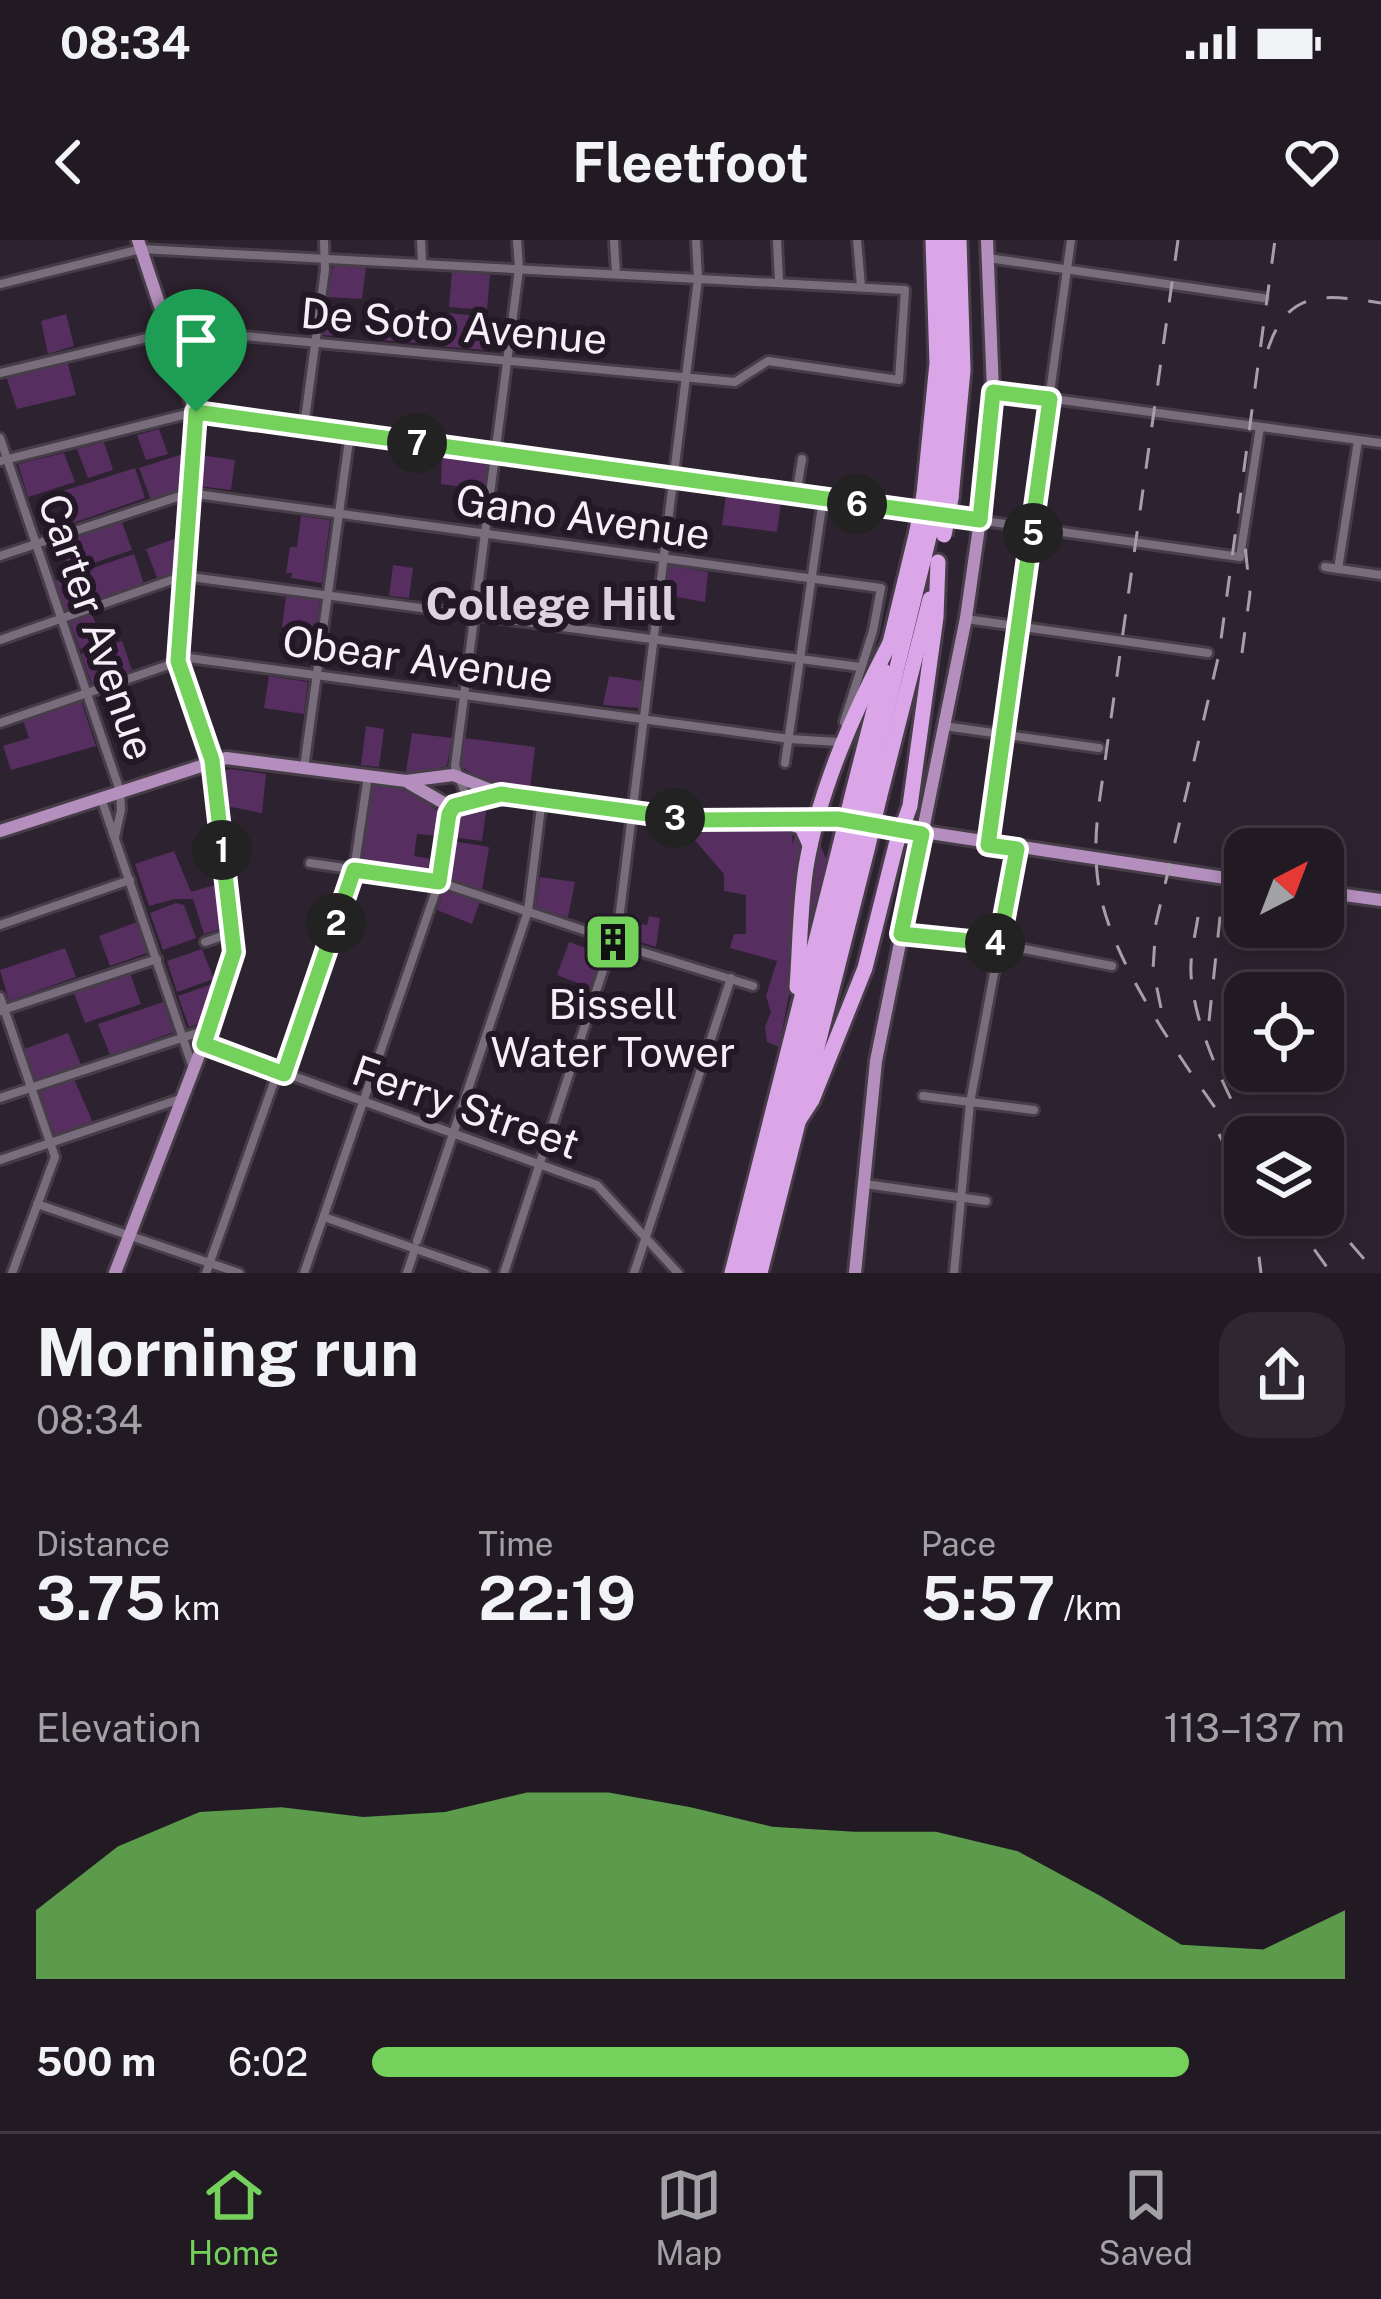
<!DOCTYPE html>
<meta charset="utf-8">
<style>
:root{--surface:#221a23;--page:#2e2730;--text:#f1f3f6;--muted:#a2a1a6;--line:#3f3841;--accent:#74d25c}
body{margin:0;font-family:"Public Sans",sans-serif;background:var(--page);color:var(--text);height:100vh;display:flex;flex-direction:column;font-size:45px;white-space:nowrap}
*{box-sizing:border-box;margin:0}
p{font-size:39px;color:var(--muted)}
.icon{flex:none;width:66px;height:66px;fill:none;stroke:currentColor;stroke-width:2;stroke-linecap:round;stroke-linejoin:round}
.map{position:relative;height:1033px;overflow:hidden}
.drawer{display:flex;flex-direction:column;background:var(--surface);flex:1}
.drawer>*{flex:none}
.needle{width:78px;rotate:42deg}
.controls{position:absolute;left:1224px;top:588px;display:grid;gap:24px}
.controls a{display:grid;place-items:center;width:120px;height:120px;border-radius:24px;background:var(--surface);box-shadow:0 6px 18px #0003,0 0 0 3px var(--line);font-size:60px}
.pin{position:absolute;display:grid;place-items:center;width:102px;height:102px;color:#fff;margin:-123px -51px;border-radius:50% 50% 50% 0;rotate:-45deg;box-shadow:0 0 12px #0007}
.pin .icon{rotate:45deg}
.km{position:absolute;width:60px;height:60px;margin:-30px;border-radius:50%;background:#222;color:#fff;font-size:33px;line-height:60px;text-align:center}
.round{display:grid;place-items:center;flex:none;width:126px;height:126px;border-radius:36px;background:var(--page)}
.overview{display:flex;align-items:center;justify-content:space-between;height:204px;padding:0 36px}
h1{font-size:66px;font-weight:700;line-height:90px}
.metrics{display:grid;grid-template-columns:repeat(3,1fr);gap:18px;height:204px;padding:12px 36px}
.metrics div{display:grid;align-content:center}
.metrics b{font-size:60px;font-weight:700}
.metrics small{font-size:33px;font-weight:400}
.metrics p{font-size:33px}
.chart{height:336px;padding:24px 36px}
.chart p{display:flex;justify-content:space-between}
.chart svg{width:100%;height:216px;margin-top:12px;fill:var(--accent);opacity:.7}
ul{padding:0 36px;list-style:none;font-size:39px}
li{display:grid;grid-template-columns:192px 144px 1fr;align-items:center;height:90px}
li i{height:30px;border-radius:15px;background:var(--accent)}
.status{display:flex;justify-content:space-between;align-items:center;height:84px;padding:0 60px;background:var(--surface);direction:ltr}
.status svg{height:33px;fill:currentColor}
header{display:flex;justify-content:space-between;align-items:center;height:156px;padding:0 36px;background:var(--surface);font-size:54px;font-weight:700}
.dock{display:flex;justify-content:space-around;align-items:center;height:168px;border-top:3px solid var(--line);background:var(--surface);font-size:33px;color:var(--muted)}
.dock a{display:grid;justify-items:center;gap:6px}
.dock .on{color:var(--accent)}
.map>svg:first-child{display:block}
</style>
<div class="status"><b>08:34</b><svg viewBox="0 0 49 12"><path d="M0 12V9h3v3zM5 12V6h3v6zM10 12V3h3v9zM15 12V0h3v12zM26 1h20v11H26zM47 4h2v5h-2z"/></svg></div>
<header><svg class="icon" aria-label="back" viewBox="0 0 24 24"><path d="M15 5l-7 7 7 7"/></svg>Fleetfoot<svg class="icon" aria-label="heart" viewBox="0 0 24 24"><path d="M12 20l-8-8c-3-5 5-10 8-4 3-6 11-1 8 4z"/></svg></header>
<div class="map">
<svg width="1381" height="1033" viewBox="0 0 1381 1033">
<rect width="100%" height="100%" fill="#2d222f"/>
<g fill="#572e60">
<path d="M333,26L366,27L362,59L328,57Z"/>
<path d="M452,31L490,35L487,70L449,67Z"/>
<path d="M328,64L347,66L344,97L324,95Z"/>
<path d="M385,68L420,72L419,103L381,100Z"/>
<path d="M439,72L488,77L485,110L437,106Z"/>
<path d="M66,74L74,106L48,114L41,81Z"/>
<path d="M67,120L76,155L17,169L6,136Z"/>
<path d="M159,189L168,214L146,220L137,195Z"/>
<path d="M104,202L113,230L88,238L77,209Z"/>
<path d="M64,213L75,242L28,257L18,224Z"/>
<path d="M186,213L182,249L151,260L139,228Z"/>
<path d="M442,213L489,219L485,250L441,244Z"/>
<path d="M200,215L235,220L231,250L198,246Z"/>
<path d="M135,228L145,258L73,283L63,251Z"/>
<path d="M726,254L781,262L777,292L722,285Z"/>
<path d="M301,276L330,280L322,343L291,338L292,333H286L290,307H297Z"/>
<path d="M121,279L132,310L70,331L59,300Z"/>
<path d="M180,297L177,333L158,340L146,309Z"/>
<path d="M134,314L144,344L65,371L55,341Z"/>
<path d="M393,325L413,328L409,358L389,356Z"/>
<path d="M668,325L708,332L705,362L665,355Z"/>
<path d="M286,356L320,360L316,391L282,387Z"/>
<path d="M92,374L102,401L80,409L70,382Z"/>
<path d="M122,401L132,430L92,444L81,414Z"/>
<path d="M269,436L308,442L304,474L264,468Z"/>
<path d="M609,436L642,441L639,468L603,465Z"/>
<path d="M81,461L96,506L11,530L3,506L29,498L23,480Z"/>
<path d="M366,486L384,489L379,527L361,525Z"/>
<path d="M412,493L452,498L447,526L420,533L406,532Z"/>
<path d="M464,498L535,507L530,549L491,544L460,526Z"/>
<path d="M230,529L266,534L262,573L226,566L222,531Z"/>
<path d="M372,545L410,550L439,572V596L417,594L414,616L438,620L435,635L362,626Z"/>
<path d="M487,563L482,601L453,597L456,577Z"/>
<path d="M793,587L792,605L797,588L804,595L796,718L779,807L767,802L765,787L771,772L766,756L777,721L730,708L734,694H746V655L724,651V634L686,590Z"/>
<path d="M820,592H824L819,602L827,621L801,725L809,636Z"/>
<path d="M453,601L489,607L482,650L448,639Z"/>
<path d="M174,611L191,652L218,644L223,688L204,694L193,659H175L149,666L135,624Z"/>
<path d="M540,637L575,642L568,677L535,668Z"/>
<path d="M444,649L480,661L472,684L437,670Z"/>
<path d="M176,663L184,665L196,698L163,710L150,673Z"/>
<path d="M649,676L660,678L656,707L633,700L624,684L627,681L647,685Z"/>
<path d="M137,682L147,713L110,726L99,696Z"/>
<path d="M569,702L598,712L600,721L591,748L557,735Z"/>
<path d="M65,708L76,737L9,761L0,730Z"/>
<path d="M202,709L214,739L177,752L167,721Z"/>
<path d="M130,733L141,764L85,783L74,753Z"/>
<path d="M215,743L202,783L189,787L178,756Z"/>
<path d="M163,762L174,792L110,815L98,784Z"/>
<path d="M68,793L81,825L36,841L24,809Z"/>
<path d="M74,839L94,885L56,898L39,851Z"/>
</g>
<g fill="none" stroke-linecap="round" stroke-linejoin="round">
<defs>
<g id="minor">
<path d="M421,0L422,22"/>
<path d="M614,0L616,34"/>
<path d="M777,0L779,42"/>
<path d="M857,0L861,46"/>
<path d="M988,18L1263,58"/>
<path d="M0,44L141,9L905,50L899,140L768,121L735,142L180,90L0,133"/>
<path d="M993,151L1381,203"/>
<path d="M304,187L325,30L324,0"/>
<path d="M0,198L120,551L121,570L115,597"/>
<path d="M0,221L195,172L922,272"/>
<path d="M796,255L802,219"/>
<path d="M948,276L1240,317L1260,187"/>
<path d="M0,316L189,253L881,348L873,391L844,482"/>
<path d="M1325,327L1381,335"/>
<path d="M1338,329L1358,201"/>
<path d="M966,379L1208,413"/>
<path d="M0,400L183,336L860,427"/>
<path d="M0,483L189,418L790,499L838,502"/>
<path d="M944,486L1099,508"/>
<path d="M785,523L823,259"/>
<path d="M304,528L350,193"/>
<path d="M101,558L193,828"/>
<path d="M988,603L1071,0"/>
<path d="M310,623L439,642L601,696"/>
<path d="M0,685L130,640"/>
<path d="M618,688L698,39L696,0"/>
<circle cx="613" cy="702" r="14"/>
<path d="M901,694L999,704L1112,726"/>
<path d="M205,702L231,693"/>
<path d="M626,707L753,746"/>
<path d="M0,757L55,917L12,1033"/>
<path d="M0,771L157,719"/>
<path d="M204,804L597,945L678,1033"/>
<path d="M284,834L354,630L368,536"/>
<path d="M923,856L1034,870"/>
<path d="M0,858L209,789"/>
<path d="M0,920L180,859"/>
<path d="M865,944L986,961"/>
<path d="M37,964L239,1033"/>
<path d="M324,977L485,1033"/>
<path d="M417,1001L528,671L542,559"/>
<path d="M206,1033L278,831"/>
<path d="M304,1033L439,642L449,574L465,553L455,526L519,29L517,0"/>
<path d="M407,1033L415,1009"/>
<path d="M504,1033L608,715"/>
<path d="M634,1033L731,738"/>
<path d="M954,1033L970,863L1017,609"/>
</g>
<g id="major">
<path d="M409,543L449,566L494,554"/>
<path d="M0,591L226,518L406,541L453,535L501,554L693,580L838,579L1245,641"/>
<path d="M1323,652L1381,660"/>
<path d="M115,1033L209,789L234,712L212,521L179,421L195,172L138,0"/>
<path d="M855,1033L876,821L966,378L980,280L993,151L987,0"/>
</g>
<g id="highway">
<path d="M924,254L937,123L933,0"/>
<path d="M937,256L950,120L946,0"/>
<path d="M951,258L963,130L959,0"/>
<path d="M889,407L917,291"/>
<path d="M852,556L884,431"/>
<path d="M865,558L930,293"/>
<path d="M879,559L930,359"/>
<path d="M779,578L802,587L810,605"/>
<path d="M797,747C800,708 800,666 806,627C819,549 855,470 891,401"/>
<path d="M799,880L812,860L865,728L896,605L910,566L936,377L938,322"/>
<path d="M732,1033L840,606"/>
<path d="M746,1033L853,608"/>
<path d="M760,1033L867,610"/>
</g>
</defs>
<use href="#minor" stroke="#463d48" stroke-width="14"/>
<use href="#major" stroke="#463d48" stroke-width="18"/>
<use href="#highway" stroke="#463d48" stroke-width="21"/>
<use href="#minor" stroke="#796c7c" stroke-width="8"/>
<use href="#major" stroke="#b48fbd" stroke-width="12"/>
<use href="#highway" stroke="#dba6e8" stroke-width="15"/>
<g stroke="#a69ea8" stroke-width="3" stroke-dasharray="21 21" stroke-linecap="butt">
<path d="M1178,0L1099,564C1095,596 1094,627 1101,658C1119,738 1198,843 1245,910"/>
<path d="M1268,109C1288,47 1328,55 1381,63"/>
<path d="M1242,413L1250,353L1244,296"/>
<path d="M1198,677C1195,696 1190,715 1191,734C1194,785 1222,842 1245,887"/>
<path d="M1161,768L1153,729L1156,683L1219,414L1275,0"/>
<path d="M1209,781L1221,668"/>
<path d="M1219,894L1245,948"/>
<path d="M1323,971L1376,1033"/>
<path d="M1254,975L1261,1033"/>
<path d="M1290,975L1331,1033"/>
</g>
<defs>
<g id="highway-bridge">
<path d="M917,291L924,254"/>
<path d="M930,293L937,256"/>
<path d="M944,295L951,258"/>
<path d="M840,606L852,556"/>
<path d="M853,608L865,558"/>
<path d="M867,610L879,559"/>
</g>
</defs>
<use href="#highway-bridge" stroke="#463d48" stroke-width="21" stroke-linecap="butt"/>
<use href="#highway-bridge" stroke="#dba6e8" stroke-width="15"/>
</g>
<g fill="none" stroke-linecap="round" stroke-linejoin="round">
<defs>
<path id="route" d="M993,152L1050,159L988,605L1017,609L999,704L901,694L922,594L838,579L692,580L501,554L454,566L449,574L439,642L354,630L284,834L204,804L234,712L212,520L178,421L196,172L980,280Z"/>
</defs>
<use href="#route" stroke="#fff" stroke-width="24"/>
<use href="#route" stroke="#74d25c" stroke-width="15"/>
</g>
<defs>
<symbol id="building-square" viewBox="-11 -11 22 22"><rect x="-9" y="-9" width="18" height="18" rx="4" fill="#74d25c" stroke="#231926"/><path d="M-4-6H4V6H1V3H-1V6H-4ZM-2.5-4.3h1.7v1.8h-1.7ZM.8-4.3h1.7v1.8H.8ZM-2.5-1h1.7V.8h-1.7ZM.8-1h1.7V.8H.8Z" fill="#111"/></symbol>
</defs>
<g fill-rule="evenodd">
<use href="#building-square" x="580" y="669" width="66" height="66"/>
</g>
<g text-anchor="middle" stroke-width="12" stroke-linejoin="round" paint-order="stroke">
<g font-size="42" fill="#f6eff8" stroke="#231926">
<text transform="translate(454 86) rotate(5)" y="15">De Soto Avenue</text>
<text transform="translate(583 277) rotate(8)" y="15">Gano Avenue</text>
<text transform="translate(97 387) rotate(71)" y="15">Carter Avenue</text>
<text transform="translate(418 419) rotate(8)" y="15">Obear Avenue</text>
<text transform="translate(466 867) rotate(19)" y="15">Ferry Street</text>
</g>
<g font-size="42" fill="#f6eff8" stroke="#231926">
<text x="613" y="779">Bissell<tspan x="613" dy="48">Water Tower</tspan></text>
</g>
<g font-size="45" font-weight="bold" fill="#dfd1e2" stroke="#231926">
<text x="551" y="380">College Hill</text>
</g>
</g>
</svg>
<div class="controls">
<a><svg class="needle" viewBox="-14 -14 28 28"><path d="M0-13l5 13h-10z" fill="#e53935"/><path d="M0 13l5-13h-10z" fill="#a2a1a6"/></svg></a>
<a><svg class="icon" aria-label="locate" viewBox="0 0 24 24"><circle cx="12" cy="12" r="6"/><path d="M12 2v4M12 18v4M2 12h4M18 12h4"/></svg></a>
<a><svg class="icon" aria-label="layers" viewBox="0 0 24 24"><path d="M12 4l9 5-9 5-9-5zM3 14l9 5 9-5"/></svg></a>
</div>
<div class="pin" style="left:196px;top:172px;background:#1e9e55"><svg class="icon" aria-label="arrive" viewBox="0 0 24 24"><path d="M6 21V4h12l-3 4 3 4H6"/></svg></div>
<b class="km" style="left:222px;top:610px">1</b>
<b class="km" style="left:336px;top:683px">2</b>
<b class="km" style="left:675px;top:578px">3</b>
<b class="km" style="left:995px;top:703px">4</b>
<b class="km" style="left:1033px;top:293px">5</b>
<b class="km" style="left:857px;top:264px">6</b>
<b class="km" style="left:417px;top:203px">7</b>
</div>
<section class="drawer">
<div class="overview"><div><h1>Morning run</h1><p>08:34</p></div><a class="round"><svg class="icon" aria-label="share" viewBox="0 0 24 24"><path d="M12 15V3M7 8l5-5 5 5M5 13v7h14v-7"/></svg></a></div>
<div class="metrics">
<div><p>Distance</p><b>3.75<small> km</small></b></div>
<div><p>Time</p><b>22:19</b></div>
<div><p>Pace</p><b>5:57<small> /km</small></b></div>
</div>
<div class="chart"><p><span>Elevation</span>113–137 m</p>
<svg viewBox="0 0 160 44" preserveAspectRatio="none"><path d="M0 44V30L10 17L20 10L30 9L40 11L50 10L60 6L70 6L80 9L90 13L100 14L110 14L120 18L130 27L140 37L150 38L160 30V44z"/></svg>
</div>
<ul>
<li><b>500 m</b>6:02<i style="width:84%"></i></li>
</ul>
</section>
<nav class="dock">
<a class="on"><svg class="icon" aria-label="home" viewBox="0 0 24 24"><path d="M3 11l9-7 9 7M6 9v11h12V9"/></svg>Home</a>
<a><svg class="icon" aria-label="map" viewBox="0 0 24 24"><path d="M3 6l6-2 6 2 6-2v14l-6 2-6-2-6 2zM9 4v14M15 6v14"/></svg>Map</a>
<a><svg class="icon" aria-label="saved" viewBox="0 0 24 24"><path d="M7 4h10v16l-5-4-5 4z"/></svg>Saved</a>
</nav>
